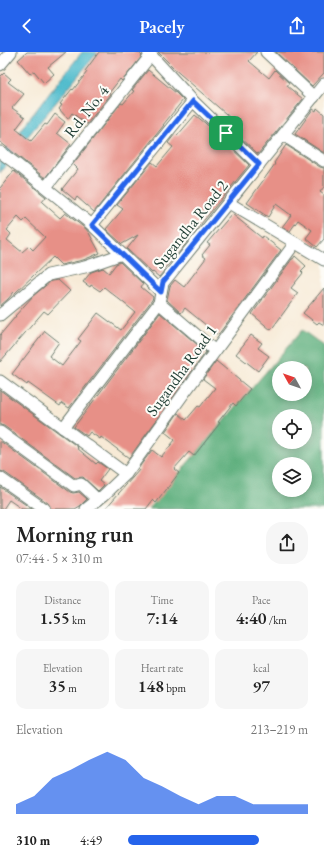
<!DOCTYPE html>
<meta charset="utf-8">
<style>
:root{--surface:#fff;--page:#f6f6f6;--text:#222;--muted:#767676;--accent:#2563eb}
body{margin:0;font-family:"EB Garamond",serif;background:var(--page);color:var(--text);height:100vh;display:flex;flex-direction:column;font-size:15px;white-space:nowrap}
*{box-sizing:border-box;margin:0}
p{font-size:13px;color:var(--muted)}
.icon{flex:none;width:22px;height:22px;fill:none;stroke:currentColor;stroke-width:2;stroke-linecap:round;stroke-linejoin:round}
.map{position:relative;height:457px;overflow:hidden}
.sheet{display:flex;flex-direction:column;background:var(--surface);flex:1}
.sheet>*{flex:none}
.needle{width:26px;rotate:310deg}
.fabs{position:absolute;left:272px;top:309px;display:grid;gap:8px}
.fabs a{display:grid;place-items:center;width:40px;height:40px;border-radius:50%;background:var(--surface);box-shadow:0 2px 10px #0003;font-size:20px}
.pin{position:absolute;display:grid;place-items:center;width:34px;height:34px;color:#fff;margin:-17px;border-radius:8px;box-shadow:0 2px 6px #0006}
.round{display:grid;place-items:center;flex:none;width:42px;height:42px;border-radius:16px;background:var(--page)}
.overview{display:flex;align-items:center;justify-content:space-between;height:68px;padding:0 16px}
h1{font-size:22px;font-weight:600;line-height:30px}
.metrics{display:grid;grid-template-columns:repeat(3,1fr);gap:6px;height:68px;padding:4px 16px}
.metrics div{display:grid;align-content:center;border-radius:10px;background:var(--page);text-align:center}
.metrics b{font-size:17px;font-weight:600}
.metrics small{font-size:11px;font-weight:400}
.metrics p{font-size:11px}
.chart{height:112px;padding:8px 16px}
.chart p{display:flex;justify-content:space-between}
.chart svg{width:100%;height:72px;margin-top:4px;fill:var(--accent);opacity:.7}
ul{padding:0 16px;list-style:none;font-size:13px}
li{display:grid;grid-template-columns:64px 48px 1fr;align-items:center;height:30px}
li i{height:10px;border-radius:5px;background:var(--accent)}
header{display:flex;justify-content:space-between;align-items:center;height:52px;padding:0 16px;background:var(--accent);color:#fff;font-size:18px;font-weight:600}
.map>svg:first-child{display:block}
</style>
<header><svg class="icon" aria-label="back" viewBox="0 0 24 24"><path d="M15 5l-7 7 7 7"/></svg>Pacely<svg class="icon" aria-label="share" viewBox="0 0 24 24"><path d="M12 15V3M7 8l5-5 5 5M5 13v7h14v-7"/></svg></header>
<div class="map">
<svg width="324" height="457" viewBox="0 0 324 457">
<rect width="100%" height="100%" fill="#fdfcf7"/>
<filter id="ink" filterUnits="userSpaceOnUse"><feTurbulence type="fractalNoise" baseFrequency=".025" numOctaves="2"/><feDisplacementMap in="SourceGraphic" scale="8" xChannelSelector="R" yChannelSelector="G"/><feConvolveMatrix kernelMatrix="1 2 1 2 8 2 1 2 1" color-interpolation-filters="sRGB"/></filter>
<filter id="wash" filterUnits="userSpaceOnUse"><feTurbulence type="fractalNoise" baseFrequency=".012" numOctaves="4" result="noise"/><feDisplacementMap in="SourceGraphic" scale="16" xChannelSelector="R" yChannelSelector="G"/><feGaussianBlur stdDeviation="0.9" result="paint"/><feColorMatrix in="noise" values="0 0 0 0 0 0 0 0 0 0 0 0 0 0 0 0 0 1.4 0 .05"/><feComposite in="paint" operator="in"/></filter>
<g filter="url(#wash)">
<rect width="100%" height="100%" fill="#f7ead6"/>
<path fill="#5cae7b" stroke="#3e7658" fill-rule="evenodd" d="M302,278L324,294V457H148ZM279,316H305V342H279ZM279,364H305V390H279ZM279,412H305V438H279Z"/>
<path fill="#50bbcc" stroke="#387c80" d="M82,0H98L13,102L0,121V105L7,95Z"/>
<g id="blocks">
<g fill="#e79087" fill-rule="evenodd">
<path d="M27,0H66L48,15L54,22L44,31L34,19L30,22L18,8Z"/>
<path d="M99,0H138L142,4L122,29L120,27L109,41L111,42L87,72L72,61L68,67L59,57L62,53L60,52L72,37L73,38L87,20L85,19Z"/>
<path d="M158,0H257L249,9L269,26L275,18L289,31L287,34L303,47L258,102L236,81L241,75L172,15H173Z"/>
<path d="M276,0H324V21L312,34Z"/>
<path d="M148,18L176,41L183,48L163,73H164L94,160L77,145L75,148L62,137L78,117L73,112L121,51L123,52L134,39L132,38Z"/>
<path d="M4,21L11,27L8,30L24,42L12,56L25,65L16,77L31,89L45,72L47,73L55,62L65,70L57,81L71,92L45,126L0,90V24H1Z"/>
<path d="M317,56L324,62V101L295,82L313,57L316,59Z"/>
<path d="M195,63L205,71L249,113L196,178V179L177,203L163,218L164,219L159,225L153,220L152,221L127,197L138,183L122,192L106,177L123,157L117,153L152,110L157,114L173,95L168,91L175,82L177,84Z"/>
<path d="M286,93L320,115L324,116V135L320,140L324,143V187L317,195L306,186L312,178L298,168L290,179L282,175L291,163L276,152L268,165L247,151L275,112L274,111Z"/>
<path d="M14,119L46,145L42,150L60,166L65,161L86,177L89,181L100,201L83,208L61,213L53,205L15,241L14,240L8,247L0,254V136ZM18,165L23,170L26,167L45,185L33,198L29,194L22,200L7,188L11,182L7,178Z"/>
<path d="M232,162L262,186L263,184L281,198L218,283L185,256L181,261L167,248L170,234L175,228L184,235L206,206L202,203L210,193L207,191Z"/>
<path d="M295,204L306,214L301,219L303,221L291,236L298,241L271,278L252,262L292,207H293Z"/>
<path d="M120,210L143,232L141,235L153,245L152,248L69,356L62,351L60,354L28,331L27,333L12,322L45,279L59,290L49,304L62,314L81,289L78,287L98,261L121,278L135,260L104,235L100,239L91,233L90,235L83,230L91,220L103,216L109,221L116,212Z"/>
<path d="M58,228L70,239L48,262L44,259L0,310V283L16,264H15L33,244L51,229Z"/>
<path d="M324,236V273L319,270L317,272L303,261Z"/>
<path d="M160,261L206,300L129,406L101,385L100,387L90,380L87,384L74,375Z"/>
<path d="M251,283L262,291L258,296L269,304L258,319L236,302Z"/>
<path d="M216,309L250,337L236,354L233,351L218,370L220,371L194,404L189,400L174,417L179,421L156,451L153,448L146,457H105L140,417L139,416L140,414L152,398L161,405L175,388L165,380L178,361L186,368L198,354L200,355L215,336L203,327Z"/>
<path d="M0,338L78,395L77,396L96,412L98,410L108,417L99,429L104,433L98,439L83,425L75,426L4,374L0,373Z"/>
<path d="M0,389L70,440L73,441L79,440L87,447L80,454L75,457H51L50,454L48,451L4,420L0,419Z"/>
<path d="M0,435L32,457H22L9,448L3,457H0Z"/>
</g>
</g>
</g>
<g filter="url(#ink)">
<use href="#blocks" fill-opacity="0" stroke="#6b7a6d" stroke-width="1"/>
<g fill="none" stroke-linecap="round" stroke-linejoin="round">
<defs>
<g id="minor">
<path d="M148,0L193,49L259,113"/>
<path d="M266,0L314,45"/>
<path d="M0,13L11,0"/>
<path d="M283,83L324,109"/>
<path d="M0,100L19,114L92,173L161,240"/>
<path d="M46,135L151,3"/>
<path d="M229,151L324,208"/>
<path d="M92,173L193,49"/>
<path d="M159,251L215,299"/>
<path d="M0,263L48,223L85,215L122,202"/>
<path d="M0,329L126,422"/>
<path d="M63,376L159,251L163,231L324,32"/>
<path d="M0,380L74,434L81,432L98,448"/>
<path d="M0,426L44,457"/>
<path d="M86,457L104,443L126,422L182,344L295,191"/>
</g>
</defs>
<use href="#minor" stroke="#6b7a6d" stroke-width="13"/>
<use href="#minor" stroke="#fff" stroke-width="11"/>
</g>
</g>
<g fill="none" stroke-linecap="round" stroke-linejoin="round" filter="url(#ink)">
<defs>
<path id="route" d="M193,49L259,112L163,230L161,240L92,173Z"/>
</defs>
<use href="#route" stroke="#fff" stroke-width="8"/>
<use href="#route" stroke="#2563eb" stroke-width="5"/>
</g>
<g text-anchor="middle" stroke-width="4" stroke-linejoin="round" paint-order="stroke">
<g font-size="16" fill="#1f3d34" stroke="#fdfcf7">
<text transform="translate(86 59) rotate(-52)" y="6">Rd. No. 4</text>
<text transform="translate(190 172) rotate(-51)" y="6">Sugandha Road 2</text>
<text transform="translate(181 318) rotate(-54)" y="6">Sugandha Road 1</text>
</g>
</g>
</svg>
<div class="fabs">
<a><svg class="needle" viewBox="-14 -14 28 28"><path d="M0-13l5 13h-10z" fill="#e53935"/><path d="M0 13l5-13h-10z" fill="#767676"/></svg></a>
<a><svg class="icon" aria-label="locate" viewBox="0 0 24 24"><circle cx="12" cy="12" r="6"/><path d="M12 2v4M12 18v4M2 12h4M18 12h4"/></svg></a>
<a><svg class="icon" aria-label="layers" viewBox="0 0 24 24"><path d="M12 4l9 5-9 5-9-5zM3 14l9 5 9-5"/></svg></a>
</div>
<div class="pin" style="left:226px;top:81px;background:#1e9e55"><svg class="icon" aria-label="arrive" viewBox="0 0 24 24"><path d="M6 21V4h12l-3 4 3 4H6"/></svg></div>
</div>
<section class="sheet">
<div class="overview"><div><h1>Morning run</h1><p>07:44 · 5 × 310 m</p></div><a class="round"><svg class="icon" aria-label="share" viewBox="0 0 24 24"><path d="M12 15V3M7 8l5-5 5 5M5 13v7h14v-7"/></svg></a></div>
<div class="metrics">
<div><p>Distance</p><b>1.55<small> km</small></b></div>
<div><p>Time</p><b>7:14</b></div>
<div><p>Pace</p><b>4:40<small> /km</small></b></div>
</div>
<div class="metrics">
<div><p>Elevation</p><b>35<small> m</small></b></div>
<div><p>Heart rate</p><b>148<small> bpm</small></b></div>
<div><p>kcal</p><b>97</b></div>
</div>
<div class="chart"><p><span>Elevation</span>213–219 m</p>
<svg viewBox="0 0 160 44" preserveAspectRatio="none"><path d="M0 44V38L10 33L20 22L30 17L40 11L50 6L60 11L70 22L80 27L90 33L100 38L110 33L120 33L130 38L140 38L150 38L160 38V44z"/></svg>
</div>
<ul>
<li><b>310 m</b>4:49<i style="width:73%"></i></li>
</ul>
</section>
